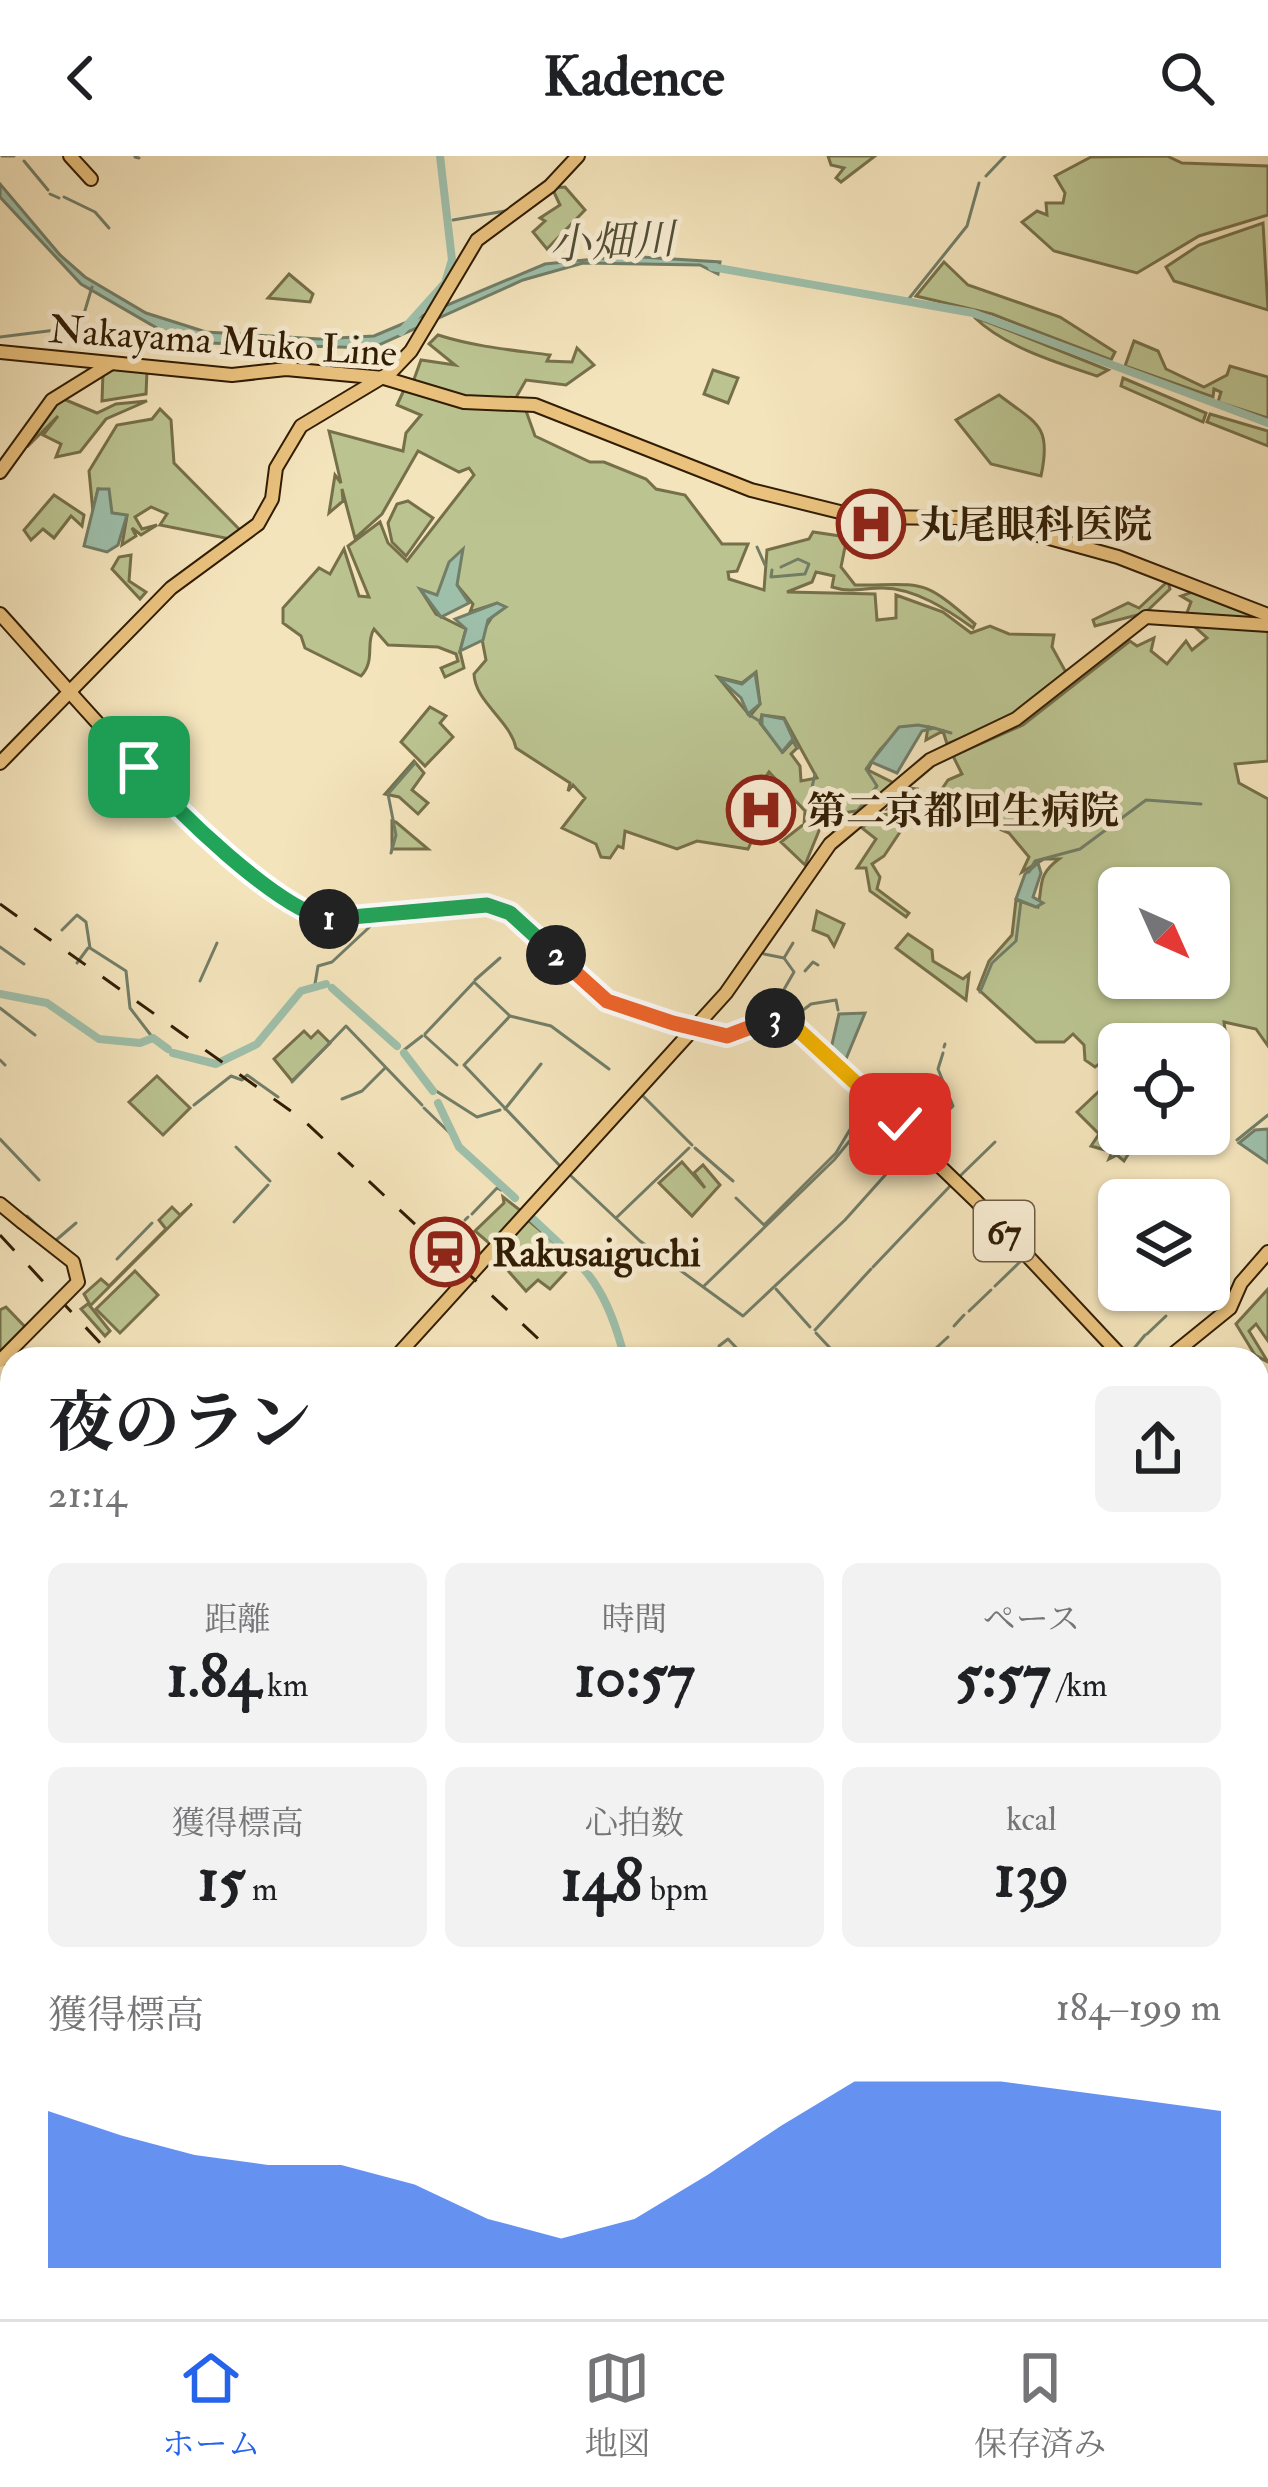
<!DOCTYPE html>
<html lang="ja">
<meta charset="utf-8">
<style>
:root{--surface:#fff;--page:#f2f2f2;--text:#202124;--muted:#757577;--line:#e0e0e0;--accent:#2563eb}
body{margin:0;font-family:"IM FELL Double Pica","Noto Serif JP",serif;background:var(--page);color:var(--text);height:100vh;display:flex;flex-direction:column;font-size:45px;white-space:nowrap}
*{box-sizing:border-box;margin:0}
p{font-size:39px;color:var(--muted)}
.icon{flex:none;width:66px;height:66px;fill:none;stroke:currentColor;stroke-width:2;stroke-linecap:round;stroke-linejoin:round}
.map{position:relative;flex:1;overflow:hidden}
.sheet{position:absolute;left:0px;top:1191px;width:1269px;height:972px;display:flex;flex-direction:column;background:var(--surface);border-radius:36px 36px 0 0;box-shadow:0 3px 9px #0004}
.sheet>*{flex:none}
.needle{width:78px;rotate:135deg}
.buttons{position:absolute;left:1098px;top:711px;display:grid;gap:24px}
.buttons a{display:grid;place-items:center;width:132px;height:132px;border-radius:18px;background:var(--surface);box-shadow:0 3px 9px #0004;font-size:60px}
.pin{position:absolute;display:grid;place-items:center;width:102px;height:102px;color:#fff;margin:-51px;border-radius:24px;box-shadow:0 6px 18px #0006}
.km{position:absolute;width:60px;height:60px;margin:-30px;border-radius:50%;background:#222;color:#fff;font-size:33px;line-height:60px;text-align:center}
.round{display:grid;place-items:center;flex:none;width:126px;height:126px;border-radius:18px;background:var(--page)}
.summary{display:flex;align-items:center;justify-content:space-between;height:204px;padding:0 48px}
h1{font-size:66px;font-weight:700;line-height:90px}
.stats{display:grid;grid-template-columns:repeat(3,1fr);gap:18px;height:204px;padding:12px 48px}
.stats div{display:grid;align-content:center;border-radius:18px;background:var(--page);text-align:center}
.stats b{font-size:60px;font-weight:700}
.stats small{font-size:33px;font-weight:400}
.stats p{font-size:33px}
.chart{height:336px;padding:24px 48px}
.chart p{display:flex;justify-content:space-between}
.chart svg{width:100%;height:216px;margin-top:12px;fill:var(--accent);opacity:.7}
header{display:flex;justify-content:space-between;align-items:center;height:156px;padding:0 48px;background:var(--surface);font-size:54px;font-weight:700}
.menu{display:flex;justify-content:space-around;align-items:center;height:168px;border-top:3px solid var(--line);background:var(--surface);font-size:33px;color:var(--muted)}
.menu a{display:grid;justify-items:center;gap:6px}
.menu .active{color:var(--accent)}
.map>svg:first-child{display:block}
</style>
<header><svg class="icon" aria-label="back" viewBox="0 0 24 24"><path d="M15 5l-7 7 7 7"/></svg>Kadence<svg class="icon" aria-label="search" viewBox="0 0 24 24"><circle cx="10" cy="10" r="6"/><path d="M15 15l6 6"/></svg></header>
<div class="map">
<svg width="1268" height="2163" viewBox="0 0 1268 2163">
<rect width="100%" height="100%" fill="#f4e4bc"/>
<filter id="stains"><feTurbulence type="fractalNoise" baseFrequency=".00167" numOctaves="4"/><feColorMatrix values="0 0 0 0 .2 0 0 0 0 .09 0 0 0 0 .02 0 0 0 .5 -.17"/></filter>
<radialGradient id="worn" r=".72"><stop offset=".6" stop-color="#630" stop-opacity="0"/><stop offset="1" stop-color="#630" stop-opacity=".3"/></radialGradient>
<g fill="#bbc491" stroke="#76704a" stroke-width="3" fill-rule="evenodd">
<path d="M828,0H875L841,26L836,22L844,12L831,9Z"/>
<path d="M1167,0L1182,7L1268,10V59L1199,80L1137,117L1054,95L1022,66L1037,55L1047,59L1046,47H1063L1065,37L1055,20L1091,1Z"/>
<path d="M565,31L585,54L547,93L533,76L545,65L540,62L560,49L552,32Z"/>
<path d="M1263,67L1268,154L1174,125L1166,111L1199,89Z"/>
<path d="M944,106L968,129L1060,161L1115,196L1111,204L992,158L916,140Z"/>
<path d="M289,118L313,138L310,146L268,142Z"/>
<path d="M974,161L993,168L1108,214L1097,220C1057,207 1005,191 974,161Z"/>
<path d="M438,179C476,191 512,194 550,199L547,205L572,206L577,192L594,209L566,229L526,224L514,245L469,244L413,226L421,204L455,209L429,188Z"/>
<path d="M1134,185L1158,195L1166,213L1204,231L1227,219L1230,210L1268,221V262L1218,246L1221,236L1214,233L1213,241L1125,210Z"/>
<path d="M115,211L147,214L146,238L102,245L103,216Z"/>
<path d="M713,214L738,222L728,247L704,238Z"/>
<path d="M1123,222L1206,257L1203,266L1121,230Z"/>
<path d="M404,234L525,252L535,280L590,306H604L646,323L656,333L685,339L722,388H748L737,415L728,416L729,423L764,434L767,394L809,383L813,376L847,381L841,411L855,429C926,429 920,421 975,468L973,472C948,454 915,432 882,432C864,432 850,437 832,431L834,420L816,416L812,426L787,436L875,438L877,464L896,462V439L943,456L971,477L990,470L1009,478L1054,479L1052,491L1068,520L1014,561L947,588L943,575L926,584L928,571C897,577 881,584 868,614L894,627L862,654L837,658L810,641L825,660L805,709L781,686L804,668L805,655L769,616L739,659L748,668L744,677L753,682L748,693L697,685L677,693L625,675L623,692L618,690L610,702L601,701L596,688L562,672L585,642L573,629L568,635L570,627L516,592C510,564 475,546 474,518L486,504L481,478L494,458L505,451L497,447L470,456L473,448L457,429L451,409L437,440L422,436L436,458L466,473L460,495L464,512L445,521L441,512L458,505L456,498L438,491L388,489L374,473C365,487 376,504 361,520L305,492L301,480L283,467V452L319,412L330,418L344,393L359,440L369,441L348,390L380,366L388,387L407,405L474,319L469,312L459,316L418,295L382,358L355,382L342,333L343,345L329,357L335,319L341,327L329,275L403,295L406,277L421,259L397,249ZM756,516L760,548L750,560L718,521L742,527ZM762,559L784,562L817,622L801,625L800,610L791,598L797,592L793,585L783,596L760,567Z"/>
<path d="M999,239C1037,268 1052,269 1041,320L991,308L956,264Z"/>
<path d="M61,242L97,257L116,248L147,245L106,263L80,296L56,301L61,288L43,279L58,260L27,291Z"/>
<path d="M160,253L171,264L174,307L241,375L230,383L160,369L167,358L151,351L135,361L142,373L157,369L141,379L132,372L136,380L122,389L127,360L112,357L106,334L98,333L93,356L89,315L117,269L152,263Z"/>
<path d="M1210,258L1268,275V290L1207,266Z"/>
<path d="M54,339L84,359L82,370L71,360L54,382L43,373L31,384L24,374Z"/>
<path d="M408,345L433,362L406,400L392,386L388,367L397,348Z"/>
<path d="M131,399L129,425L146,436L140,443L112,413L119,401Z"/>
<path d="M1168,425L1170,433L1145,457L1095,470L1093,464L1128,447L1139,452Z"/>
<path d="M1198,434L1261,458L1268,471V605L1235,608L1239,627L1268,643V890L1256,873L1224,866L1227,889L1222,892L1209,886L1119,888V910L1106,903L1095,911L1085,904L1084,889L1073,878L1064,886H1036L978,833L989,805L1012,779L1016,744L1038,751C1043,729 1037,719 1059,703H1044L1022,716L1029,701L1009,677L934,645L948,624L962,618L953,600L1023,569L1130,485L1137,490L1154,482L1151,495L1167,508L1186,485L1192,494L1207,482L1185,462L1191,446L1181,440ZM1119,732H1209V822H1119Z"/>
<path d="M430,551L446,560L440,567L453,581L425,610L401,586Z"/>
<path d="M414,605L424,617L412,634L428,647L418,658L399,641L385,638Z"/>
<path d="M909,632L917,633L910,647L920,646L884,700L872,708L880,721L877,733L909,757L906,761L870,735L866,712H857L876,683L862,672L877,660L900,656L903,652L888,653Z"/>
<path d="M392,665L396,666L428,693H392Z"/>
<path d="M817,755L844,768L834,790L828,780L813,774Z"/>
<path d="M908,778L932,794L933,805L963,823L969,818L966,844L896,792Z"/>
<path d="M304,875L311,882L318,875L330,887L292,925L274,903Z"/>
<path d="M157,920L190,952L163,979L129,946Z"/>
<path d="M1111,924L1119,931V978L1139,981L1124,1005L1117,999L1109,1003L1112,996L1091,990L1099,978L1077,956Z"/>
<path d="M682,1006L705,1032L694,1017L703,1009L720,1029L692,1060L659,1027Z"/>
<path d="M503,1041L521,1055L490,1088L475,1075L504,1047Z"/>
<path d="M192,1048L90,1150L110,1175L105,1180L81,1153L89,1147L84,1138L101,1123L109,1130L166,1073L159,1064L172,1051L180,1059Z"/>
<path d="M528,1064L576,1105L550,1133L538,1124L526,1135L495,1100Z"/>
<path d="M135,1115L158,1139L120,1177L96,1153Z"/>
<path d="M1268,1133V1185L1256,1168L1249,1175L1268,1206L1255,1199L1236,1168Z"/>
<path d="M6,1151L29,1175L0,1203V1154Z"/>
</g>
<g fill="#9ebfaa" stroke="#727e68" stroke-width="3">
<path d="M0,28L60,99L85,121L146,157L206,176L319,183L374,180L545,108L625,100L720,106L718,118L700,109L583,107L523,124L372,192L208,187L169,179L81,128L0,41Z"/>
<path d="M98,333H109L112,357L127,359L118,389L107,396L84,390Z"/>
<path d="M463,393L457,429L469,447L441,461L420,433L437,439L449,406Z"/>
<path d="M497,447L506,451L488,464L483,484L460,495L466,473L455,463Z"/>
<path d="M755,517L760,548L748,558L741,542L719,522L742,528Z"/>
<path d="M762,559L784,563L793,583L782,596L762,569Z"/>
<path d="M918,569L934,572L922,575L897,617L871,606L899,571Z"/>
<path d="M1038,707L1041,717L1033,741L1043,747L1036,751L1016,743L1025,718Z"/>
<path d="M865,857L843,910L830,897L839,858Z"/>
<path d="M1268,973V1007L1239,987L1255,974Z"/>
<path d="M12,1825V1915L0,1903V1833Z"/>
<path d="M764,2151H928L966,2163H759L747,2156Z"/>
</g>
<g fill="none" stroke-linecap="round" stroke-linejoin="round">
<g stroke="#727e68" stroke-width="3">
<path d="M2,0H14"/>
<path d="M135,1L139,2"/>
<path d="M24,5L48,34"/>
<path d="M986,20L1005,0"/>
<path d="M50,38L59,42"/>
<path d="M64,41L95,56L109,72"/>
<path d="M453,64L505,55"/>
<path d="M907,145L967,70L979,27"/>
<path d="M0,181L80,171L92,131"/>
<path d="M757,391L765,409"/>
<path d="M772,414L771,421L805,418L809,408L798,403L781,411"/>
<path d="M748,558L761,566"/>
<path d="M934,572L951,577"/>
<path d="M793,583L798,592"/>
<path d="M815,618L810,640L821,649"/>
<path d="M854,659L877,630L866,613L871,606"/>
<path d="M391,697L396,679L388,638L415,607"/>
<path d="M1029,716L1035,705L1080,693L1146,644L1201,648"/>
<path d="M62,774L77,759L86,766L90,792L126,815L130,852L153,882"/>
<path d="M0,791L24,808"/>
<path d="M764,798L784,802"/>
<path d="M77,807L88,792"/>
<path d="M805,815L813,806L818,809"/>
<path d="M475,824L500,802"/>
<path d="M200,825L217,787"/>
<path d="M315,828L318,810L332,806L377,764"/>
<path d="M980,836L992,807L1016,785L1021,745"/>
<path d="M775,849L794,816L784,802L793,787"/>
<path d="M0,852L35,879"/>
<path d="M509,861L464,909L561,1011"/>
<path d="M794,861L811,848L836,844L838,854"/>
<path d="M425,878L474,826L510,860L551,870L609,913"/>
<path d="M425,880L457,909"/>
<path d="M944,891L945,888"/>
<path d="M404,894L422,880"/>
<path d="M0,904L5,909"/>
<path d="M292,926L346,870L422,949"/>
<path d="M433,933L477,961L500,954"/>
<path d="M643,940L692,989"/>
<path d="M342,943L362,935L385,912"/>
<path d="M194,949L231,920L242,924L247,919L278,941"/>
<path d="M424,952L452,979"/>
<path d="M505,953L541,908"/>
<path d="M0,983L39,1024"/>
<path d="M920,983L953,950L938,913L943,897"/>
<path d="M1237,984L1268,959"/>
<path d="M236,991L270,1025"/>
<path d="M695,992L733,1025"/>
<path d="M570,1019L640,1085L743,1160L845,1064L913,988"/>
<path d="M958,1022L995,986"/>
<path d="M736,1042L764,1069L836,997L864,950"/>
<path d="M472,1058L497,1032L501,1034"/>
<path d="M27,1060L48,1079"/>
<path d="M616,1062L689,992"/>
<path d="M465,1064L468,1061"/>
<path d="M234,1066L268,1029"/>
<path d="M441,1083L442,1082"/>
<path d="M55,1085L76,1067"/>
<path d="M117,1103L152,1067"/>
<path d="M873,1111L952,1028"/>
<path d="M704,1130L834,1004L866,965"/>
<path d="M995,1130L1024,1102"/>
<path d="M776,1133L810,1171"/>
<path d="M969,1155L991,1134"/>
<path d="M954,1170L964,1159"/>
<path d="M815,1174L871,1113"/>
<path d="M816,1177L831,1193"/>
<path d="M1147,1178L1166,1160"/>
<path d="M719,1190L728,1183L747,1203"/>
<path d="M1126,1196L1140,1203"/>
<path d="M1131,1196L1145,1179"/>
<path d="M835,1197L840,1203"/>
<path d="M509,1203L512,1200"/>
<path d="M924,1203L948,1181"/>
<path d="M1257,1214L1268,1223"/>
<path d="M1257,1252L1268,1235"/>
<path d="M12,1442L2,1450L12,1461"/>
<path d="M1257,1452L1268,1445"/>
<path d="M1257,1467L1268,1478"/>
<path d="M1257,1493L1268,1503"/>
<path d="M1257,1577L1268,1565"/>
<path d="M1257,1702L1268,1709"/>
<path d="M0,1709L12,1715"/>
<path d="M1257,1966H1268"/>
</g>
<g stroke="#9ebfaa" stroke-width="8">
<path d="M712,111L973,157L1268,267"/>
<path d="M401,176L445,127L452,104L440,0"/>
<path d="M332,832L397,890"/>
<path d="M0,838L47,847L99,883L140,887L153,882L168,893"/>
<path d="M173,897L216,908L257,888L301,835L326,828"/>
<path d="M404,897L433,935"/>
<path d="M438,947L459,991L515,1042"/>
<path d="M531,1061C588,1114 605,1127 625,1203"/>
<path d="M0,1648L12,1645"/>
<path d="M0,1656L12,1653"/>
<path d="M1257,1831L1268,1840"/>
<path d="M1239,2151L1268,2163"/>
<path d="M1208,2163L1210,2151"/>
</g>
<defs>
<g id="major">
<path d="M70,0L91,23"/>
<path d="M0,196L232,219L286,213L384,222L464,246L535,249L751,334L860,361L962,362L1002,369L1118,401L1268,459"/>
<path d="M0,316L52,244L110,208"/>
<path d="M0,458C61,524 249,752 329,763L497,751L616,849L725,881L773,862L792,868L976,1045L1124,1203"/>
<path d="M0,607L171,432L258,368L272,343L276,312L301,270L391,216L411,195L477,84L550,30L578,0"/>
<path d="M0,1048L22,1066"/>
<path d="M394,1203L726,837L830,688L930,604L1016,563L1146,461L1268,469"/>
<path d="M1167,1203L1230,1152L1241,1127L1268,1096"/>
<path d="M1257,1321L1268,1330"/>
<path d="M0,1596L12,1587"/>
<path d="M0,1717L12,1722"/>
<path d="M992,2151H1046"/>
<path d="M1101,2151L1160,2163"/>
<path d="M897,2163L902,2151"/>
</g>
<path id="highway" d="M0,2141L20,2163"/>
</defs>
<use href="#major" stroke="#311d04" stroke-width="16"/>
<use href="#highway" stroke="#311d04" stroke-width="20"/>
<use href="#major" stroke="#eac27e" stroke-width="12"/>
<use href="#highway" stroke="#eac27e" stroke-width="15"/>
<g stroke="#311d04" stroke-width="3" stroke-dasharray="21 21" stroke-linecap="butt">
<path d="M0,748L302,963L560,1203"/>
<path d="M0,1079L115,1203"/>
<path d="M0,1427L12,1443"/>
<path d="M1257,1877H1268"/>
<path d="M289,2163V2151"/>
<path d="M321,2163L323,2151"/>
<path d="M1197,2163L1200,2151"/>
</g>
<defs>
<path id="major-bridge" d="M0,1205L78,1126L73,1106L22,1066"/>
</defs>
<use href="#major-bridge" stroke="#311d04" stroke-width="16" stroke-linecap="butt"/>
<use href="#major-bridge" stroke="#eac27e" stroke-width="12"/>
</g>
<g fill="none" stroke-linecap="round" stroke-linejoin="round">
<defs>
<path id="split-1" d="M139,611C172,651 279,755 329,763"/>
<path id="split-2" d="M329,763L487,749L510,757L556,799"/>
<path id="split-3" d="M556,799L607,845L673,867L727,880L775,862"/>
<path id="split-4" d="M775,862L792,868L900,968"/>
</defs>
<use href="#split-1" stroke="#fff" stroke-width="24"/>
<use href="#split-2" stroke="#fff" stroke-width="24"/>
<use href="#split-3" stroke="#fff" stroke-width="24"/>
<use href="#split-4" stroke="#fff" stroke-width="24"/>
<use href="#split-1" stroke="#22a559" stroke-width="15"/>
<use href="#split-2" stroke="#22a559" stroke-width="15"/>
<use href="#split-3" stroke="#f0652b" stroke-width="15"/>
<use href="#split-4" stroke="#f5b400" stroke-width="15"/>
</g>
<defs>
<symbol id="hospital-ring" viewBox="-11 -11 22 22"><circle r="9.5" fill="#f8edd3" stroke="#8f2418" stroke-width="1.5"/><path d="M-5-5h3v3.5h4V-5h3V5h-3V1.5h-4V5h-3Z" fill="#8f2418"/></symbol>
<symbol id="station-ring" viewBox="-11 -11 22 22"><circle r="9.5" fill="#f8edd3" stroke="#8f2418" stroke-width="1.5"/><path d="M-3-6H3Q5-6 5-4V2Q5 4 3 4L4.5 6H3L1.5 4h-3L-3 6H-4.5L-3 4Q-5 4-5 2V-4Q-5-6-3-6ZM-3.5-4v3h7v-3ZM-3.5 1v1.5H-2V1ZM2 1v1.5H3.5V1Z" fill="#8f2418"/></symbol>
</defs>
<g fill-rule="evenodd">
<use href="#hospital-ring" x="833" y="330" width="76" height="76"/>
<use href="#hospital-ring" x="723" y="616" width="76" height="76"/>
<use href="#station-ring" x="407" y="1058" width="76" height="76"/>
</g>
<g text-anchor="middle" stroke-width="10" stroke-linejoin="round" paint-order="stroke">
<rect fill="#f8edd3" stroke="#6d5b42" stroke-width="3" x="974" y="1045" width="60" height="60" rx="9"/>
<g font-size="36" font-weight="bold" fill="#311d04">
<text x="1004" y="1088">67</text>
</g>
<g font-size="39" fill="#311d04" stroke="#f8edd3">
<text transform="translate(223 184) rotate(4)" y="14">Nakayama Muko Line</text>
</g>
<g font-size="39" font-weight="bold" fill="#311d04" stroke="#f8edd3" text-anchor="start">
<text x="918" y="382">丸尾眼科医院</text>
<text x="807" y="668">第二京都回生病院</text>
<text x="492" y="1110">Rakusaiguchi</text>
</g>
<g font-size="42" font-style="italic" fill="#524e36" stroke="#f8edd3">
<text transform="translate(612 85) rotate(-3)" y="15">小畑川</text>
</g>
</g>
<rect width="100%" height="100%" filter="url(#stains)"/>
<rect width="100%" height="100%" fill="url(#worn)"/>
</svg>
<div class="buttons">
<a><svg class="needle" viewBox="-14 -14 28 28"><path d="M0-13l5 13h-10z" fill="#e53935"/><path d="M0 13l5-13h-10z" fill="#757577"/></svg></a>
<a><svg class="icon" aria-label="locate" viewBox="0 0 24 24"><circle cx="12" cy="12" r="6"/><path d="M12 2v4M12 18v4M2 12h4M18 12h4"/></svg></a>
<a><svg class="icon" aria-label="layers" viewBox="0 0 24 24"><path d="M12 4l9 5-9 5-9-5zM3 14l9 5 9-5"/></svg></a>
</div>
<div class="pin" style="left:139px;top:611px;background:#1e9e55"><svg class="icon" aria-label="arrive" viewBox="0 0 24 24"><path d="M6 21V4h12l-3 4 3 4H6"/></svg></div>
<div class="pin" style="left:900px;top:968px;background:#d93025"><svg class="icon" aria-label="check" viewBox="0 0 24 24"><path d="M5 12l5 5 9-10"/></svg></div>
<b class="km" style="left:329px;top:763px">1</b>
<b class="km" style="left:556px;top:799px">2</b>
<b class="km" style="left:775px;top:862px">3</b>
<section class="sheet">
<div class="summary"><div><h1>夜のラン</h1><p>21:14</p></div><a class="round"><svg class="icon" aria-label="share" viewBox="0 0 24 24"><path d="M12 15V3M7 8l5-5 5 5M5 13v7h14v-7"/></svg></a></div>
<div class="stats">
<div><p>距離</p><b>1.84<small> km</small></b></div>
<div><p>時間</p><b>10:57</b></div>
<div><p>ペース</p><b>5:57<small> /km</small></b></div>
</div>
<div class="stats">
<div><p>獲得標高</p><b>15<small> m</small></b></div>
<div><p>心拍数</p><b>148<small> bpm</small></b></div>
<div><p>kcal</p><b>139</b></div>
</div>
<div class="chart"><p><span>獲得標高</span>184–199 m</p>
<svg viewBox="0 0 160 44" preserveAspectRatio="none"><path d="M0 44V12L10 17L20 21L30 23L40 23L50 27L60 34L70 38L80 34L90 25L100 15L110 6L120 6L130 6L140 8L150 10L160 12V44z"/></svg>
</div>
</section>
</div>
<nav class="menu">
<a class="active"><svg class="icon" aria-label="home" viewBox="0 0 24 24"><path d="M3 11l9-7 9 7M6 9v11h12V9"/></svg>ホーム</a>
<a><svg class="icon" aria-label="map" viewBox="0 0 24 24"><path d="M3 6l6-2 6 2 6-2v14l-6 2-6-2-6 2zM9 4v14M15 6v14"/></svg>地図</a>
<a><svg class="icon" aria-label="saved" viewBox="0 0 24 24"><path d="M7 4h10v16l-5-4-5 4z"/></svg>保存済み</a>
</nav>
